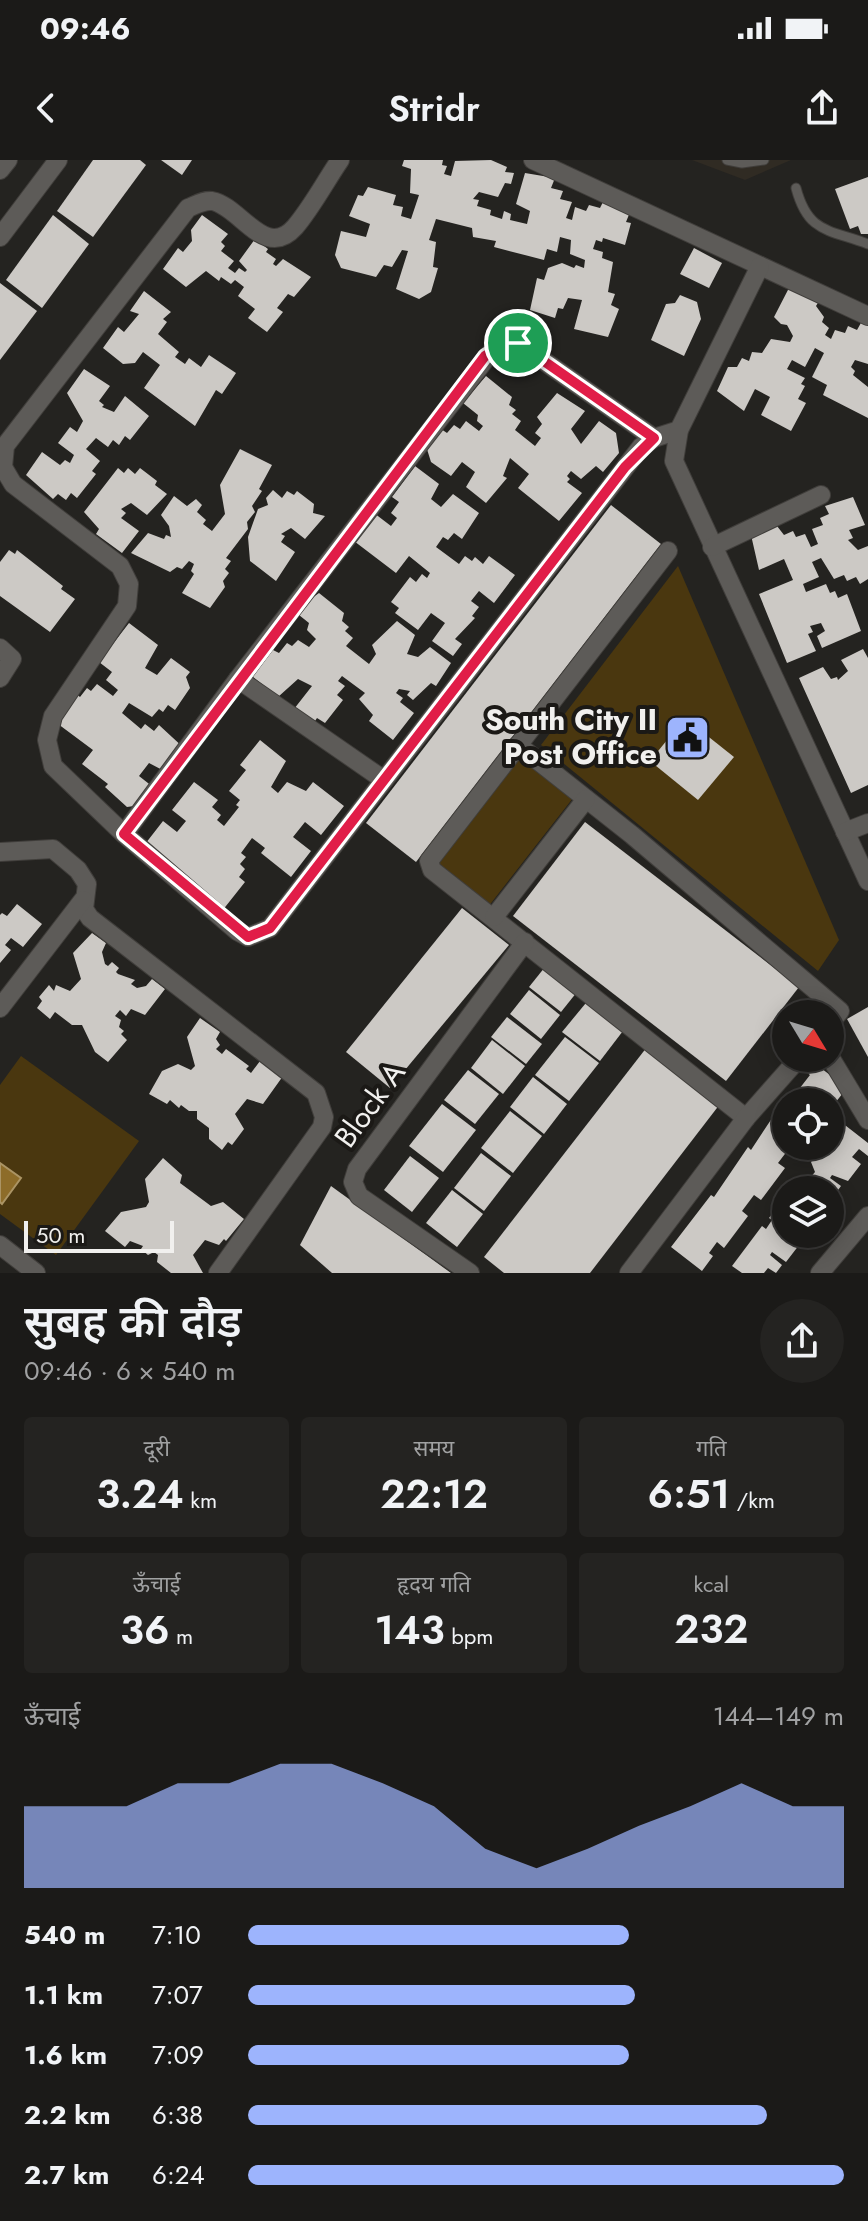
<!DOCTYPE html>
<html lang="hi">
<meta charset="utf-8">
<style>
:root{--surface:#1b1a18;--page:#242321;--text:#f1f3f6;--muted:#a0a1a2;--line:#393837;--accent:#9db4fd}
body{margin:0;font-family:Jost,"Noto Sans Devanagari",sans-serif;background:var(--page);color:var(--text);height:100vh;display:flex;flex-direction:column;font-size:30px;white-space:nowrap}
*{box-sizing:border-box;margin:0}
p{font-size:26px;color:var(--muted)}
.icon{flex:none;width:44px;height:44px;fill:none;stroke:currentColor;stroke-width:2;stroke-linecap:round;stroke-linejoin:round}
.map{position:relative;height:1113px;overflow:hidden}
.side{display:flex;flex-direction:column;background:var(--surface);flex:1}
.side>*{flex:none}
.needle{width:52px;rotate:128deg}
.tools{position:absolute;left:772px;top:840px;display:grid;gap:16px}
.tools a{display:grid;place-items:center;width:72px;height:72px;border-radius:50%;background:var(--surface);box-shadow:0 4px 20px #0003,0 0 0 2px var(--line);font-size:40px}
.scale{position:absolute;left:24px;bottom:20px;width:150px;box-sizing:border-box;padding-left:8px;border:4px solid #f1f0ee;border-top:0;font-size:22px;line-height:28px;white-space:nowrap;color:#f1f0ee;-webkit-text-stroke:6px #1b1916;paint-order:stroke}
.pin{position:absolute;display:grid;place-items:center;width:68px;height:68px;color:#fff;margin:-34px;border:4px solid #fff;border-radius:50%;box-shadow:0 2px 8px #0007}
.round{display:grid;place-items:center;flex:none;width:84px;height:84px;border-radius:42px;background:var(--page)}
.summary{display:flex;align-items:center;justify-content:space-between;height:136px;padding:0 24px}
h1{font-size:44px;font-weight:600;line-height:60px}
.figures{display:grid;grid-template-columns:repeat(3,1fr);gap:12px;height:136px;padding:8px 24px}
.figures div{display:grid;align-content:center;border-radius:8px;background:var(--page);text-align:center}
.figures b{font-size:40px;font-weight:600}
.figures small{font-size:22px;font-weight:400}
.figures p{font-size:22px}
.chart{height:224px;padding:16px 24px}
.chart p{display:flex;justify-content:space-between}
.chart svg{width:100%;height:144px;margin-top:8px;fill:var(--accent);opacity:.7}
ul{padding:0 24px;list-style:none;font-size:26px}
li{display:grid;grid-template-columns:128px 96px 1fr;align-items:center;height:60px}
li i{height:20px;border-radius:10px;background:var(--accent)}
.status{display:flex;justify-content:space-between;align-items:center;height:56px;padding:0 40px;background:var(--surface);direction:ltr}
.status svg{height:22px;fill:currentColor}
header{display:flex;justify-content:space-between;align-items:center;height:104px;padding:0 24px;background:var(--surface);font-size:36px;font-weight:600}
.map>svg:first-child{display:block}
</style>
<div class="status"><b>09:46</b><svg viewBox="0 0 49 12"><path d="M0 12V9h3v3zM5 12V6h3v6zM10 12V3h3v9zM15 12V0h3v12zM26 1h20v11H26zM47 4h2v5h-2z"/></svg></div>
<header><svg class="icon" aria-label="back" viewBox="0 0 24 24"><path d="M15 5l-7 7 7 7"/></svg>Stridr<svg class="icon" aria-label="share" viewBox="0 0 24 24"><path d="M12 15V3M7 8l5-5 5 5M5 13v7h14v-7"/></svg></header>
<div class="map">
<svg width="868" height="1113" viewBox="0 0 868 1113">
<rect width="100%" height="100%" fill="#242320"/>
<path fill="#302b23" d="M692,0H791L745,20Z"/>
<g fill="#4a370f">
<path d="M678,406L839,780L818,811L541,585Z"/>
<path d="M519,596L573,638L488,747L435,705Z"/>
<path d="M21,896L139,981L56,1095L0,1054V925Z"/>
</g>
<path fill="#8d6c29" stroke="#ab9464" stroke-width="2" d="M0,1003L21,1018L2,1044L0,1042Z"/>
<g fill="#ccc9c5">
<path d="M93,0H140L146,5L93,77L57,51Z"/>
<path d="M161,0H192L182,15Z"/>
<path d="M404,0H443L442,5L447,6L444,14L451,16L455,1L491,0L507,7L505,12L514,13L511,24L505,23L498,37L479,32L473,39L479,40L477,46L491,50L490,55L502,59L504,51L511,54L510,60L527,64L530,51L516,44L525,13L555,18L551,28L563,31L560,39L572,42L566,58L572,60L575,47L586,51L589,45L600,48L604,40L630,52L626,62L631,63L625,85L603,78L602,82L596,80L593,89L603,92L602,98L613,102L608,132L615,134L611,145L619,149L608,177L574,169L582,140L568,138L563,149L558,148L555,158L530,150L537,118L544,120L548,108L562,103L574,108L576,105L584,108L585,100L570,94L571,80L560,77L557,92L547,89L544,100L494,87L496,81L473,77L472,68L436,59L429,80L436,82L433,107L438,108L431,132L419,139L396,129L408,91L402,90L392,107L384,105L376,117L341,108L335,95L341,71L366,77L370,64L349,56L358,35L363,36L368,27L396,35L393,45L403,47L401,56L411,59L419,35L410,33L411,9L402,6Z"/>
<path d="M868,17V74H861L858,66L850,69L835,29Z"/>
<path d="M53,55L89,84L42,148L6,120Z"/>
<path d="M202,55L228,74L221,82L225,86L221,91L234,101L228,108L235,113L239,108L245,112L247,110L239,101L255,79L268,89L266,92L276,99L273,104L276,106L283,99L311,117L294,137L288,134L277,148L283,152L267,172L248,158L255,149L238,136L244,127L235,120L231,124L221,117L219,121L206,111L186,127L163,109L178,88L183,92L192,81L191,70Z"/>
<path d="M694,88L722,103L709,128L680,114Z"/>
<path d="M0,123L37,151L0,200Z"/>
<path d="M790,126L819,141L816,146L824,157L822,162L829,168L825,175L831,179L835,170L845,173L848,166L857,170L862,161L868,166V204L855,200L851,207L855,211L853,215L868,227V258L823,235L827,225L812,217L824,193L815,188L805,207L792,200L787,209L805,218L801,224L805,226L798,239L806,243L791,271L761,255L770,237L755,229L744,251L717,231L728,207H737L742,198L749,201L752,192L762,193L771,179L790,182L793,176L787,165L781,164L774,157Z"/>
<path d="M144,131L171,152L163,159L167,162L158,174L179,192L175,197L185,204L189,198L201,207L209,195L236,213L222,234L216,230L195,266L144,228L160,205L143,192L135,203L123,204L103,188L118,167L124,172L139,154L130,151Z"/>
<path d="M680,135L697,142L701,159L684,196L651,180L666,144L675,143Z"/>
<path d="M84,209L110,226L99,241L104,245L102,247L114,252L125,236L149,256L130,280L125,276L119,285L113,280L108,287L96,278L86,289L100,301L92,311L96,314L77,338L71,333L66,340L58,334L53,339L26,315L42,292L60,305L65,300L70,303L74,295L58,283L70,267L77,272L83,261L67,233Z"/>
<path d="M486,216L512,237L509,245L516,250L512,254L521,261L515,270L535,286L541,278L535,273L542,264L537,257L557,233L585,251L571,269L581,284L599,261L616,273L619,293L603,312L596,306L581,319L571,311L567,316L570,319L567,322L582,333L559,361L518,328L529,314L510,298L503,316L507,318L486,343L466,327L475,312L462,302L451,316L431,302L426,286L441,269L447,273L454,265L460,269L466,261L479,271L483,266L477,261L478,255L463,243Z"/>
<path d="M240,289L272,305L259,329L262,331L252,346L255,352L247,362L248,369L226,398L231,401L225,409L229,413L223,421L225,427L210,448L182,433L194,414L191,411L194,404L189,401L182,409L177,407L170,412L131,393L148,373L164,379L166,375L171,377L169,366L161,355L174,336L187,346L196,339L202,345L197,352L206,360L203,364L212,371L225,354L220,325Z"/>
<path d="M415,306L439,324L431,339L441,347L453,334L479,353L462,379L454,373L448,380L443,377L436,387L459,404L465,396L472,401L475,397L483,404L489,396L515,415L494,443L479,431L471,441L479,447L472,456L475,458L455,479L462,484L453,496L432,481L445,463L431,453L418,470L395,453L399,448L391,442L410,417L416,422L422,414L427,418L430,413L409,396L396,413L350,378L370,350L391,366L397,358L391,353L399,342L392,337Z"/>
<path d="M118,308L124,313L128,308L135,314L140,308L157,321L155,325L167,334L147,355L131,343L121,349L126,353L121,358L139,371L122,393L96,374L99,369L84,352Z"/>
<path d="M273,330L282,338L287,331L294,335L297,331L314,344L313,353L325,356L305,379L291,368L281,374L285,376L281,382L295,392L276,421L250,401L248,377L258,349L268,345L266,338Z"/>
<path d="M853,337L865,365L849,370L853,378L848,380L858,390L868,386V419L860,424L856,417L847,421L844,415L834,419L821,398L812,402L819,417L803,424L806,432L826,424L830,433L835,431L838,438L847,434L861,471L822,488L817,476L825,471L821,463L810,466L813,472L808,474L816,491L787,503L759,434L793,420L784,399L759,410L751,375L777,366L784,375L793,371L796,377L805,374L811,387L818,384L812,369L823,365L820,358L829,354L825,346Z"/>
<path d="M611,345L661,384L416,702L366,663Z"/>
<path d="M9,390L15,394L17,390L63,426L61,429L75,439L50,472L0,436V402Z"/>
<path d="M319,433L344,453L342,461L349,467L345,471L353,478L346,486L369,504L376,494L372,485L397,461L415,475L407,494L418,497L430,487L451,503L436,526L431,523L413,540L407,535L410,531L399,529L396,533L403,538L400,542L414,553L393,580L369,561L373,555L359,539L365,533L342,516L338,521L345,526L337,535L343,540L325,563L317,558L313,564L294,549L312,526L298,519L278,537L253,517L273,490L279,493L287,483L292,486L298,480L309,487L316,479L307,470L309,463L294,451Z"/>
<path d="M129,463L158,485L145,508L157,515L171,498L190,512L186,517L190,528L175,550L168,545L163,552L159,549L152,557L129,543L122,553L141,569L145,564L154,571L159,565L185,589L168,613L149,603L139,616L153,627L141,645L127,647L105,627L108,624L82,604L93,590L54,561L75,533L80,537L87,528L91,531L97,524L113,536L118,530L106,520L112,512L99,502Z"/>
<path d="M863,489L868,498V625L851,633L799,518L823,507L831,519L837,517L838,520L848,511L841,500Z"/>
<path d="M685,558L734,597L698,640L650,601Z"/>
<path d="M260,580L286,601L271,627L278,633L287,622L306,631L313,622L344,646L321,675L305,662L293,677L311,691L291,717L261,693L265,688L252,678L241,693L246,697L240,704L245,709L239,717L245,722L222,751L142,688L163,661L177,672L186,661L172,650L194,622L218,640L212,647L221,655L217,660L224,666L239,647L236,645L240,640L229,631L246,610L240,605Z"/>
<path d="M585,662L799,827L726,921L513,756Z"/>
<path d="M17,744L42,764L23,787L11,778L5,785L11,790L0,803V755L2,753L7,756Z"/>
<path d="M462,748L509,785L390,928L346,892Z"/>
<path d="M92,773L106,783L102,792L105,804L108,806L112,802L119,808L116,812L118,814L135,820L131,824L137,828L146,826L152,819L165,829L145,855L131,849L126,856L120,850L115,856L121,860L119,867L124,871L121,874L127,880L108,902L95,892L82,865H72L55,852L50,859L37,848L42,841L39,837L49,825L54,831L56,825L70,831L81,819L73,793Z"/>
<path d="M549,802L581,827L561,852L529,827Z"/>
<path d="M529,830L560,855L541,879L510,854Z"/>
<path d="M590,838L626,867L600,901L562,872Z"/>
<path d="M868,847V897L847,859Z"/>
<path d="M507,857L542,884L526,904L491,877Z"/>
<path d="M200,858L220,872L216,879L220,885L216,889L222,894L226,889L249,906L246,909L251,913L263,897L283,916L263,944L247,939L235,954L244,969L232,985L228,982L222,990L209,979V968L197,959V951H189L181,945L179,948L170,940L167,944L149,934L162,911L178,904L191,910L195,906L187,877Z"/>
<path d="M565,877L599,903L569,941L535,915Z"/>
<path d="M492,880L525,906L503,934L471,908Z"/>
<path d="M647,887L720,944L590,1113H504L484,1097Z"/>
<path d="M813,902L847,928L835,943L828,937L824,942H789L810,915L806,912Z"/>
<path d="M468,910L499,934L475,964L444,940Z"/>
<path d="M533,917L567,944L544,974L510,947Z"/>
<path d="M786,937V986H802L798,992L791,986L778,1003L785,1008L761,1040L754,1035L742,1051L748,1056L724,1088L717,1082L709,1093L713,1096L702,1111L671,1087L711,1035L714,1037L748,987L751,990Z"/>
<path d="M442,944L476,970L443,1012L409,986Z"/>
<path d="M510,951L542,976L513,1013L481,988Z"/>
<path d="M841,962L868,983V996L859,989L852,997L861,1004L848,1021L832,1015L830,1018L841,1026L830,1041V1030H790L799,1018L809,1019L815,1012L811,1002L823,986L831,990L833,986L830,976Z"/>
<path d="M481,993L511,1016L484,1051L454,1028Z"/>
<path d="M410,996L439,1018L412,1052L384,1030Z"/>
<path d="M163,998L182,1015L180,1023L211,1046L223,1042L244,1059L226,1081L224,1079L219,1085L205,1080L193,1095L203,1113H171L157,1102L158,1095L154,1092L148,1095L141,1089L143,1086L130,1081L125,1087L105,1071L121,1052L146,1047L149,1042L145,1019Z"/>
<path d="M331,1026L451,1113H332L300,1085Z"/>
<path d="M452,1030L483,1054L457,1087L426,1063Z"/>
<path d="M786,1035V1074L806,1076L786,1102L772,1092L770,1095L782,1105L776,1113L768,1108L764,1113H742L732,1106L762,1066L766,1069L772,1060L769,1058Z"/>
</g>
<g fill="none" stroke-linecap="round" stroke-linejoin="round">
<defs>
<g id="lane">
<path d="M727,0L742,3L764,0"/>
<path d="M796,28C808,73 828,69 868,84"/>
</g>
<g id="street">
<path d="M340,0C325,22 312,47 295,67C265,101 240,46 212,41C203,40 196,45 188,48L5,286L3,307L13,324L120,406L129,424L127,446L53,556L47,580L53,606L124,674L237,771L248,777L270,768L641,287L654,278L679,270"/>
<path d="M533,0L868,156"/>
<path d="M0,10L8,0"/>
<path d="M0,77L58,0"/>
<path d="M760,106L679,270L674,301L868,721"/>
<path d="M712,387L821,335"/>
<path d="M668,391L429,701L432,710L746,958"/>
<path d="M0,488L12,499L0,518"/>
<path d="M238,519L384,620"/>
<path d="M518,585L632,675L840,851L830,863"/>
<path d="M845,672L868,663"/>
<path d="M124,674L238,519L495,187L518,183L654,278"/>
<path d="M0,692L53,689L78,710L87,724L84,749L90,758L316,933L324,957L322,967L218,1113"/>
<path d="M494,757L586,639"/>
<path d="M0,848L83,740"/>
<path d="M830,897L868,960"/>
<path d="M0,1085L36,1113"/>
<path d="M470,1113L359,1036L353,1022L357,1009L525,782"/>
<path d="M629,1113L746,958L799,898"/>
<path d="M820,1113L868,1056"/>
</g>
</defs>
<use href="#lane" stroke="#403e3b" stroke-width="11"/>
<use href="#street" stroke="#403e3b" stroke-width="20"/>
<use href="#lane" stroke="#5d5b58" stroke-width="9"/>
<use href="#street" stroke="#5d5b58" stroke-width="18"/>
</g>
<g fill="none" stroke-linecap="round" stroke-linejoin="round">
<defs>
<path id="route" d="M506,183H518L654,278L625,307L270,768L248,777L124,674L485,196Z"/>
</defs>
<use href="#route" stroke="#fff" stroke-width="16"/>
<use href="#route" stroke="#e11d48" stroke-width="10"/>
</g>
<defs>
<symbol id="civic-square" viewBox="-11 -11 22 22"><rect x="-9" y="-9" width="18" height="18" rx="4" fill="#9db4fd" stroke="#1b1916"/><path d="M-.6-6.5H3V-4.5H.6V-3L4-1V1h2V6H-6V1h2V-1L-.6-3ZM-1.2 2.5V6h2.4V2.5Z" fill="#111"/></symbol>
</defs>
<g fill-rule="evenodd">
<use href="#civic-square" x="662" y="552" width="51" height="51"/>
</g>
<g text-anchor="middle" stroke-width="8" stroke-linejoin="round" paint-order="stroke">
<g font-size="30" font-weight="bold" fill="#f1f0ee" stroke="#1b1916" text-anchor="end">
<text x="657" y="570">South City II<tspan x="657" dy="34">Post Office</tspan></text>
</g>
<g font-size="30" fill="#f1f0ee" stroke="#1b1916">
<text transform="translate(370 945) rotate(-54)" y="10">Block A</text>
</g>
</g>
</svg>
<div class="tools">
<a><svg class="needle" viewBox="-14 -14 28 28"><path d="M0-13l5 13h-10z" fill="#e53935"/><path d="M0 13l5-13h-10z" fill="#a0a1a2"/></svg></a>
<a><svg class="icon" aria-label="locate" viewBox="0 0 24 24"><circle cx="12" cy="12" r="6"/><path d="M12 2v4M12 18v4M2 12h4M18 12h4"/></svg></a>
<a><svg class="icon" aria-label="layers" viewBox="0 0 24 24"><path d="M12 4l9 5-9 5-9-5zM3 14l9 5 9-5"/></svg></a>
</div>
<div class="scale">50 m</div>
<div class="pin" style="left:518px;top:183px;background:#1e9e55"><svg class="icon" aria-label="arrive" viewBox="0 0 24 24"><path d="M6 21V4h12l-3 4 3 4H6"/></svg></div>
</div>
<section class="side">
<div class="summary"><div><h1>सुबह की दौड़</h1><p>09:46 · 6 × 540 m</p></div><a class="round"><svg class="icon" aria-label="share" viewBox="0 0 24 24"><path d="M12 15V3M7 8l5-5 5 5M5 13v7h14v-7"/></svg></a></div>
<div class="figures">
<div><p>दूरी</p><b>3.24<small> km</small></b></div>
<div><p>समय</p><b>22:12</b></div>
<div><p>गति</p><b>6:51<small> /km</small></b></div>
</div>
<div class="figures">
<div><p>ऊँचाई</p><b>36<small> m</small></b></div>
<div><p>हृदय गति</p><b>143<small> bpm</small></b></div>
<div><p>kcal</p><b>232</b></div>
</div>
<div class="chart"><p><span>ऊँचाई</span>144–149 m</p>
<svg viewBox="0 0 160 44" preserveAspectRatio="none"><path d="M0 44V19L10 19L20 19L30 12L40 12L50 6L60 6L70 12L80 19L90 32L100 38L110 32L120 25L130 19L140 12L150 19L160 19V44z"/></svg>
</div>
<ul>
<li><b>540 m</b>7:10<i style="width:64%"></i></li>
<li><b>1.1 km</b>7:07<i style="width:65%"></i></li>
<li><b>1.6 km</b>7:09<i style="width:64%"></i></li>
<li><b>2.2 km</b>6:38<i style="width:87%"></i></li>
<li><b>2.7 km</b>6:24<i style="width:100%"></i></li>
</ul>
</section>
